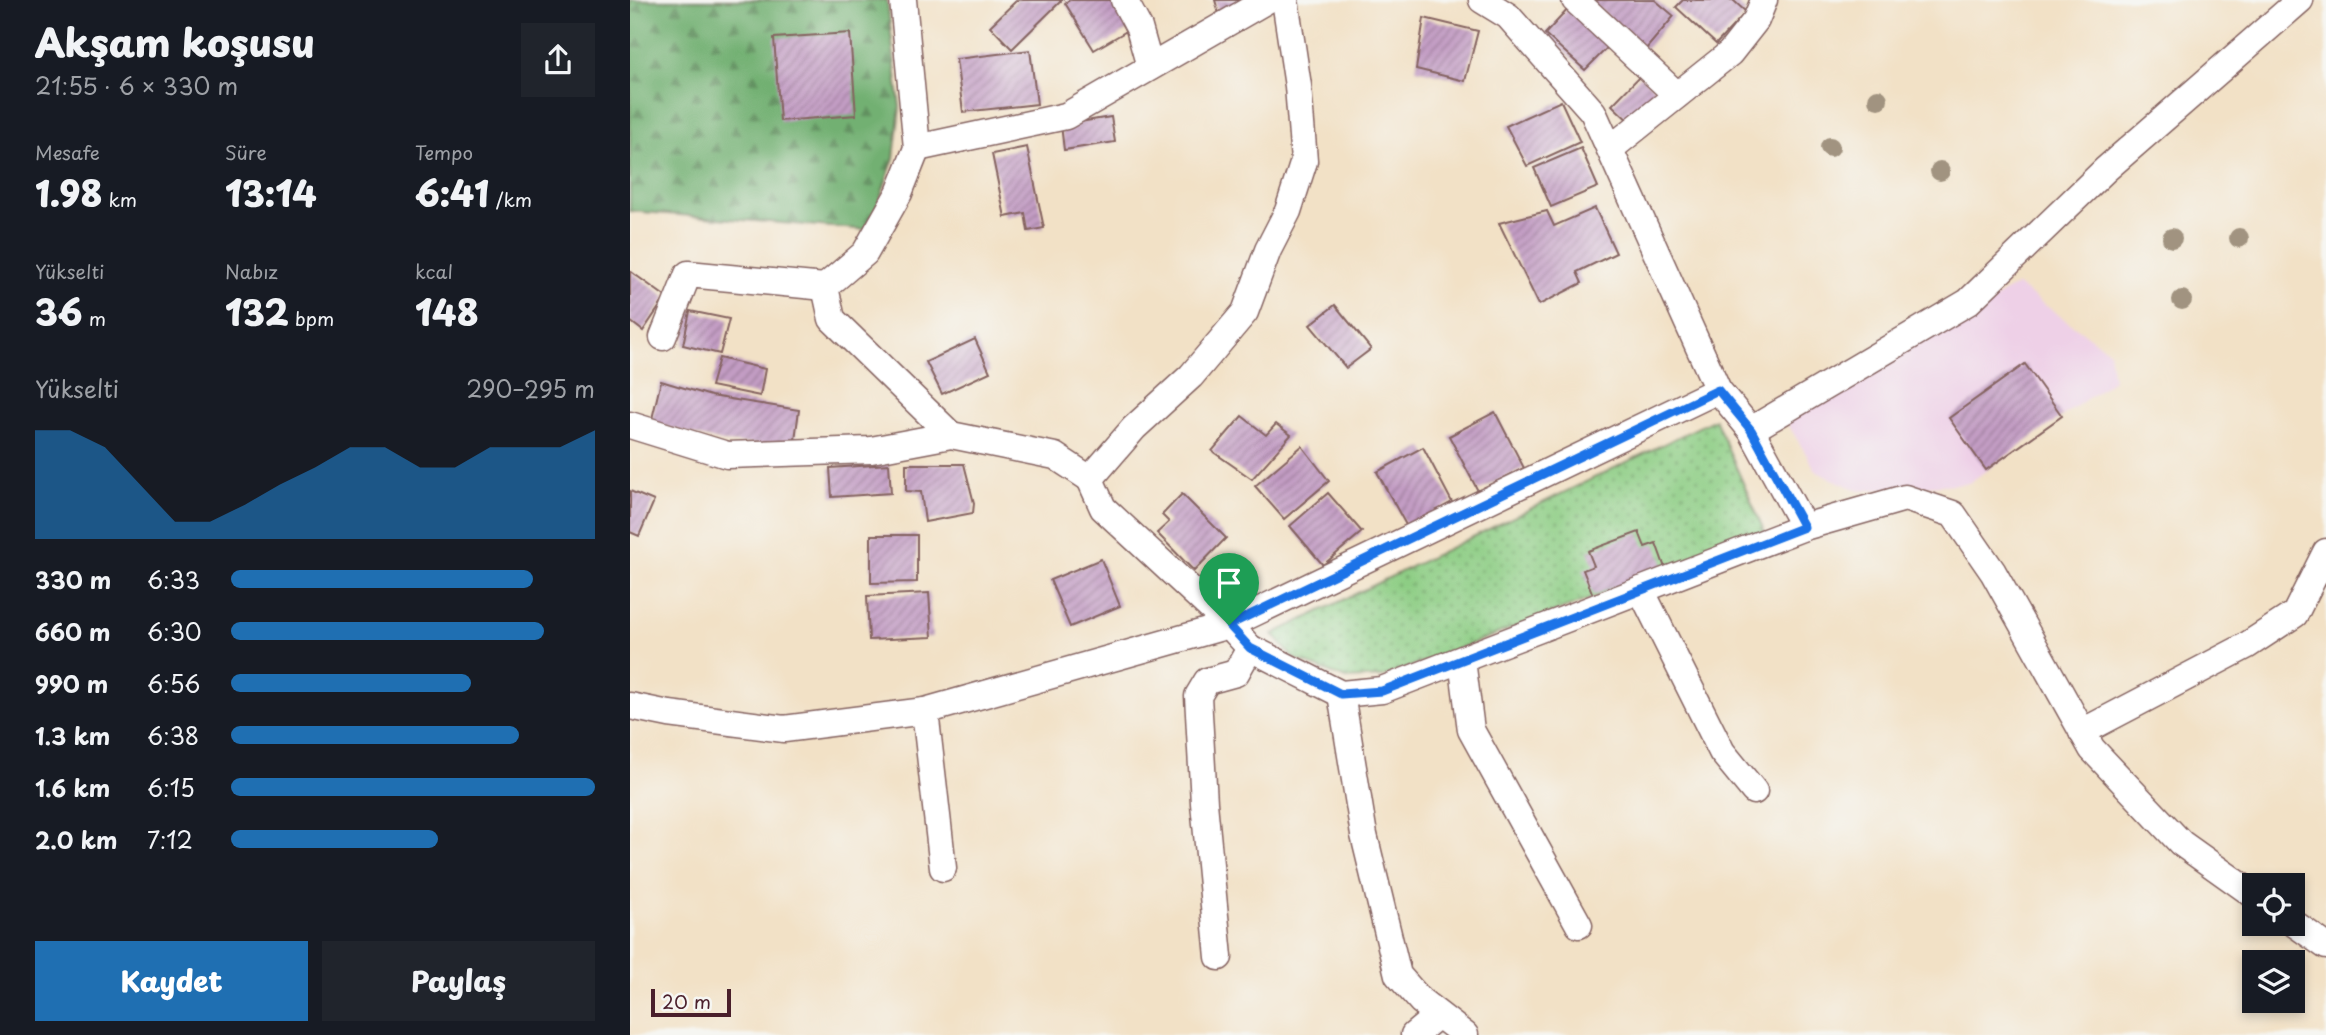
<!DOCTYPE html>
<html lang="tr">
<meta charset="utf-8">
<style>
:root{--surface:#171b24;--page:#20242c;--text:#f1f3f6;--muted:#9ea1a6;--accent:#1f6fb2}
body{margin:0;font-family:"Playpen Sans",sans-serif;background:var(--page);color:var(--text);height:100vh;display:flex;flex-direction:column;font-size:26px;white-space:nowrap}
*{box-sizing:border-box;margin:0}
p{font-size:23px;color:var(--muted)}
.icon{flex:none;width:38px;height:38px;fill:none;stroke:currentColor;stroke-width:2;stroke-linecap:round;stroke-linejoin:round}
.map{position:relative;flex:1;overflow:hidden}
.drawer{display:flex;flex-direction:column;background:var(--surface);width:630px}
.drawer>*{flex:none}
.buttons{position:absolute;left:1612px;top:873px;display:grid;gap:14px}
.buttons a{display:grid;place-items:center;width:63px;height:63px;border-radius:0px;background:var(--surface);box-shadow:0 4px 10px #0003;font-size:35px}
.scale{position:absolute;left:21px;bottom:18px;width:80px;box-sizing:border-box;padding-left:7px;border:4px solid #4a1f2b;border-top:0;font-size:19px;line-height:24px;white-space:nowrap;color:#4a1f2b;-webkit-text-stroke:5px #f6f6f2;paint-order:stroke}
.pin{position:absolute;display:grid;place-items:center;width:60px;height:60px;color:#fff;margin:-72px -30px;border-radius:50% 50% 50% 0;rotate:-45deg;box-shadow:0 0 7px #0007}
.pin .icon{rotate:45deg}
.round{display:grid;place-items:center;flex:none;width:74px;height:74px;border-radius:0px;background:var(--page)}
.overview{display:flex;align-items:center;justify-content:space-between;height:119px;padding:0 35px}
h1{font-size:38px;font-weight:800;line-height:52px}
.metrics{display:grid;grid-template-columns:repeat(3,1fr);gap:10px;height:119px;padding:7px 35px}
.metrics div{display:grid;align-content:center}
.metrics b{font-size:35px;font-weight:800}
.metrics small{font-size:19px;font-weight:400}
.metrics p{font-size:19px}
.chart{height:196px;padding:14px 35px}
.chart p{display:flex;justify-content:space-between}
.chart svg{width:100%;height:126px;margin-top:7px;fill:var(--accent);opacity:.7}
.button{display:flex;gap:14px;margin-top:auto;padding:14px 35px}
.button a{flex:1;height:80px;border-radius:0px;background:var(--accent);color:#fff;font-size:28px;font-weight:800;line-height:80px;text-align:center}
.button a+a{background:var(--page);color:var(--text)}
ul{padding:0 35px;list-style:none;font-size:23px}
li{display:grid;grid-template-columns:112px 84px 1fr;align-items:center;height:52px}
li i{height:18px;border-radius:9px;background:var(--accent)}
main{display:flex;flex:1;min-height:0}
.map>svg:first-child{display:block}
</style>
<main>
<section class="drawer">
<div class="overview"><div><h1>Akşam koşusu</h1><p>21:55 · 6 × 330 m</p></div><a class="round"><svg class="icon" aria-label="share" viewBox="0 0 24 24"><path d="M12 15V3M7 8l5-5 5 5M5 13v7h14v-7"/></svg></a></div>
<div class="metrics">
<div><p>Mesafe</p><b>1.98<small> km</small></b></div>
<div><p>Süre</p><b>13:14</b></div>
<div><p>Tempo</p><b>6:41<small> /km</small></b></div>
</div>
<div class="metrics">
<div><p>Yükselti</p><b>36<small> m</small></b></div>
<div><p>Nabız</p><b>132<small> bpm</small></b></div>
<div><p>kcal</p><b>148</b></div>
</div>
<div class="chart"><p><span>Yükselti</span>290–295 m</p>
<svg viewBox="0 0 160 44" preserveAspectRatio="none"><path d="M0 44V6L10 6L20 12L30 25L40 38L50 38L60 32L70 25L80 19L90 12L100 12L110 19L120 19L130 12L140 12L150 12L160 6V44z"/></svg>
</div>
<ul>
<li><b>330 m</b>6:33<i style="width:83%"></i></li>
<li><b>660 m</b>6:30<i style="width:86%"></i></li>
<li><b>990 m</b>6:56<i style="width:66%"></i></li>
<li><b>1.3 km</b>6:38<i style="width:79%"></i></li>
<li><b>1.6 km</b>6:15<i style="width:100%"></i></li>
<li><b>2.0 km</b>7:12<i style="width:57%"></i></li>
</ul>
<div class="button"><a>Kaydet</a><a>Paylaş</a></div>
</section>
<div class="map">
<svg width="1696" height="1035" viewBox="0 0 1696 1035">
<defs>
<pattern id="grass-dots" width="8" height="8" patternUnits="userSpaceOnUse" patternTransform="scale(1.75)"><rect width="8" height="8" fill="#8dcd84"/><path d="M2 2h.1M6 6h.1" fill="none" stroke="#75a66c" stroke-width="1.8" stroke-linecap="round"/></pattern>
<pattern id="forest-firs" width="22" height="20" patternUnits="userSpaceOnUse" patternTransform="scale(1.75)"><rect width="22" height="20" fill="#72b072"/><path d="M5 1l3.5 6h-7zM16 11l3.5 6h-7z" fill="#608f5e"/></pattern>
<pattern id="building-hatch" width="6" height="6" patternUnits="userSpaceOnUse" patternTransform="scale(1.75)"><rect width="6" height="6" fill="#c39dc4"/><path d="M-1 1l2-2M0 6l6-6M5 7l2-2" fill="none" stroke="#a07f9f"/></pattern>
</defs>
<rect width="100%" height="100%" fill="#f6f6f2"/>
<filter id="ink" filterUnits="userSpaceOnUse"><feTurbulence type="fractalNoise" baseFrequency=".0143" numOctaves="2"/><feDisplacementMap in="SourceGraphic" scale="14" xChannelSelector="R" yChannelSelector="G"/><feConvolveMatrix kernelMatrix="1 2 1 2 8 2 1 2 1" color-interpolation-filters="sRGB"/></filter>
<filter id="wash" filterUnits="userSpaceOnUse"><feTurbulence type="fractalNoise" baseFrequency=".00686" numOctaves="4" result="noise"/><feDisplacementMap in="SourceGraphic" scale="28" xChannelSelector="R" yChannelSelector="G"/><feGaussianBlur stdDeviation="1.57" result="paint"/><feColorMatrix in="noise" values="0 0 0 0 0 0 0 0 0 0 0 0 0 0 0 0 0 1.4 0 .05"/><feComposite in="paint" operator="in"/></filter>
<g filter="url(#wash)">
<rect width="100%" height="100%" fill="#f2e1c6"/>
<path fill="#eed0e7" d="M1387,285L1479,351L1483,380L1339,483L1229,491L1187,472L1156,421Z"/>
<path fill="url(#grass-dots)" stroke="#6c7658" stroke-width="2" d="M1085,419L1135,533L753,677L716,679L663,658L643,634Z"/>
<path fill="url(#forest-firs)" stroke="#5e684e" stroke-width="2" d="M0,0H257L270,107L264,158L239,230L0,211Z"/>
<g id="blocks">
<g fill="url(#building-hatch)">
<path d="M387,0H432L382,49L360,26Z"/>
<path d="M440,0H481L500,29L464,50L435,3Z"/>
<path d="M585,0H621L589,14Z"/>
<path d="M959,0H1025L1044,16L1016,49Z"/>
<path d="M1053,0H1103L1116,12L1086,44L1046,7Z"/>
<path d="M940,7L979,46L955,70L915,34Z"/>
<path d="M794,18L848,31L835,81L786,69Z"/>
<path d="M220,33L226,115L150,121L144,38Z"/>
<path d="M400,50L407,104L333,112L326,59Z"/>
<path d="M1010,76L1034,96L1004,126L982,105Z"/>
<path d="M931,101L950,142L897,166L876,126Z"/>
<path d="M481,117L485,142L434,150L431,125Z"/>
<path d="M397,147L414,228L398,231L395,213L375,217L362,154Z"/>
<path d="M951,148L968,187L921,207L904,168Z"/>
<path d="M965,208L986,253L947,272L952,283L909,305L869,223L917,211L924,226Z"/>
<path d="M0,271L36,297L13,331L0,321Z"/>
<path d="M705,305L741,349L716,368L680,325Z"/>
<path d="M60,311L99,319L90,354L53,345Z"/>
<path d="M345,339L360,372L312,394L296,362Z"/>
<path d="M89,358L135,369L130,396L81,386Z"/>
<path d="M1395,364L1432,416L1356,470L1319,418Z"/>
<path d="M31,381L81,396L169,410L164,447L92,442L21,423Z"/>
<path d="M865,412L894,468L848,491L819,436Z"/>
<path d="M612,416L636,435L646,424L661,435L622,479L582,451Z"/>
<path d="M672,446L699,481L654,519L625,486Z"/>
<path d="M793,447L822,502L777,527L747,472Z"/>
<path d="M259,464L261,493L202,497L200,468Z"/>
<path d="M276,464H334L344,503L343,513L295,522L291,492L276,491Z"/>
<path d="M0,491L24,501L9,536L0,532Z"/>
<path d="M698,493L732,532L693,565L660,526Z"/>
<path d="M552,494L596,538L564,571L527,533L539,522L532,515Z"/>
<path d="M1009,532L1015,547L1026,543L1035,568L963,595L953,570L964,566L958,551Z"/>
<path d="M241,535H287V582L241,583Z"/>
<path d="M471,559L490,606L440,627L420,580Z"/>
<path d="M299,593L302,637L239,640L237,596Z"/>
</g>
</g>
</g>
<g filter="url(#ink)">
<use href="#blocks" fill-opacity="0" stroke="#856361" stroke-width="2"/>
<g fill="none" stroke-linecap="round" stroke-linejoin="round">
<defs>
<g id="minor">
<path d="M273,0L287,148L269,193L235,253L195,287L202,319L321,435"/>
<path d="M494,0L509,28L520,67"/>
<path d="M852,0L878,16L963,112L1088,390L1121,430L1174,527"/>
<path d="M945,0L1047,95"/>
<path d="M287,148L436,116L637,0"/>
<path d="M980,149L1100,53L1126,20L1134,0"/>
<path d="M33,337L58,274L195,287"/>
<path d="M0,425L97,455L241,450L321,435L425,456L460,479L504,428L561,376L615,312L638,250L658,211L674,161L668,86L655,0"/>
<path d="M1121,430L1338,302L1475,170L1670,0"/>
<path d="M460,479L473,508L599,625L620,648L711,694L752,690L1174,527L1275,498L1323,514L1363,572L1462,749L1551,843L1624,895"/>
<path d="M1011,590L1092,752L1124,791"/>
<path d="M832,660L841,730L949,925"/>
<path d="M711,694L734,835L768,975L791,1001L835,1035"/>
<path d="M0,706L39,714L154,729L295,711L599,625L1088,390"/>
<path d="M295,711L313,868"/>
<path d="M1452,732L1616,646L1665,614L1696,552"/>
<path d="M1662,922L1696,946"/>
<path d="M589,957L574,803L568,696L577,681L606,673L620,648"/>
<path d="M784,1035L808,1015"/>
</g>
</defs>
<use href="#minor" stroke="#856361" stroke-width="29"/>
<use href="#minor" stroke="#fff" stroke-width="26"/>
</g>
<g fill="#a19380">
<circle cx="1248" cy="99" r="10"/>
<circle cx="1200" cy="147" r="10"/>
<circle cx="1310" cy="171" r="10"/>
<circle cx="1542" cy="238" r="10"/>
<circle cx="1609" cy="238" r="10"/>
<circle cx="1552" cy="300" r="10"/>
</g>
</g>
<g fill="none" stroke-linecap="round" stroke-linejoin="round" filter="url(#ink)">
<defs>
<path id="route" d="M1088,390L1121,430L1174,527L752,691L711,694L620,648L599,625Z"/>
</defs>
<use href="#route" stroke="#fff" stroke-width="14"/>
<use href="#route" stroke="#1a73e8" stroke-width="9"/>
</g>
</svg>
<div class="buttons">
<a><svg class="icon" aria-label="locate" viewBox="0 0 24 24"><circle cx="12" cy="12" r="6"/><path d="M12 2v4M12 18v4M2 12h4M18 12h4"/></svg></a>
<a><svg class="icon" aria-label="layers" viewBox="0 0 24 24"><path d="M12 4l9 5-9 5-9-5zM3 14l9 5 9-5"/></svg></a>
</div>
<div class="scale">20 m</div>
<div class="pin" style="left:599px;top:625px;background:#1e9e55"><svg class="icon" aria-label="arrive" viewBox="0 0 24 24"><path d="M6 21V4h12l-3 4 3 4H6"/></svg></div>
</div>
</main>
